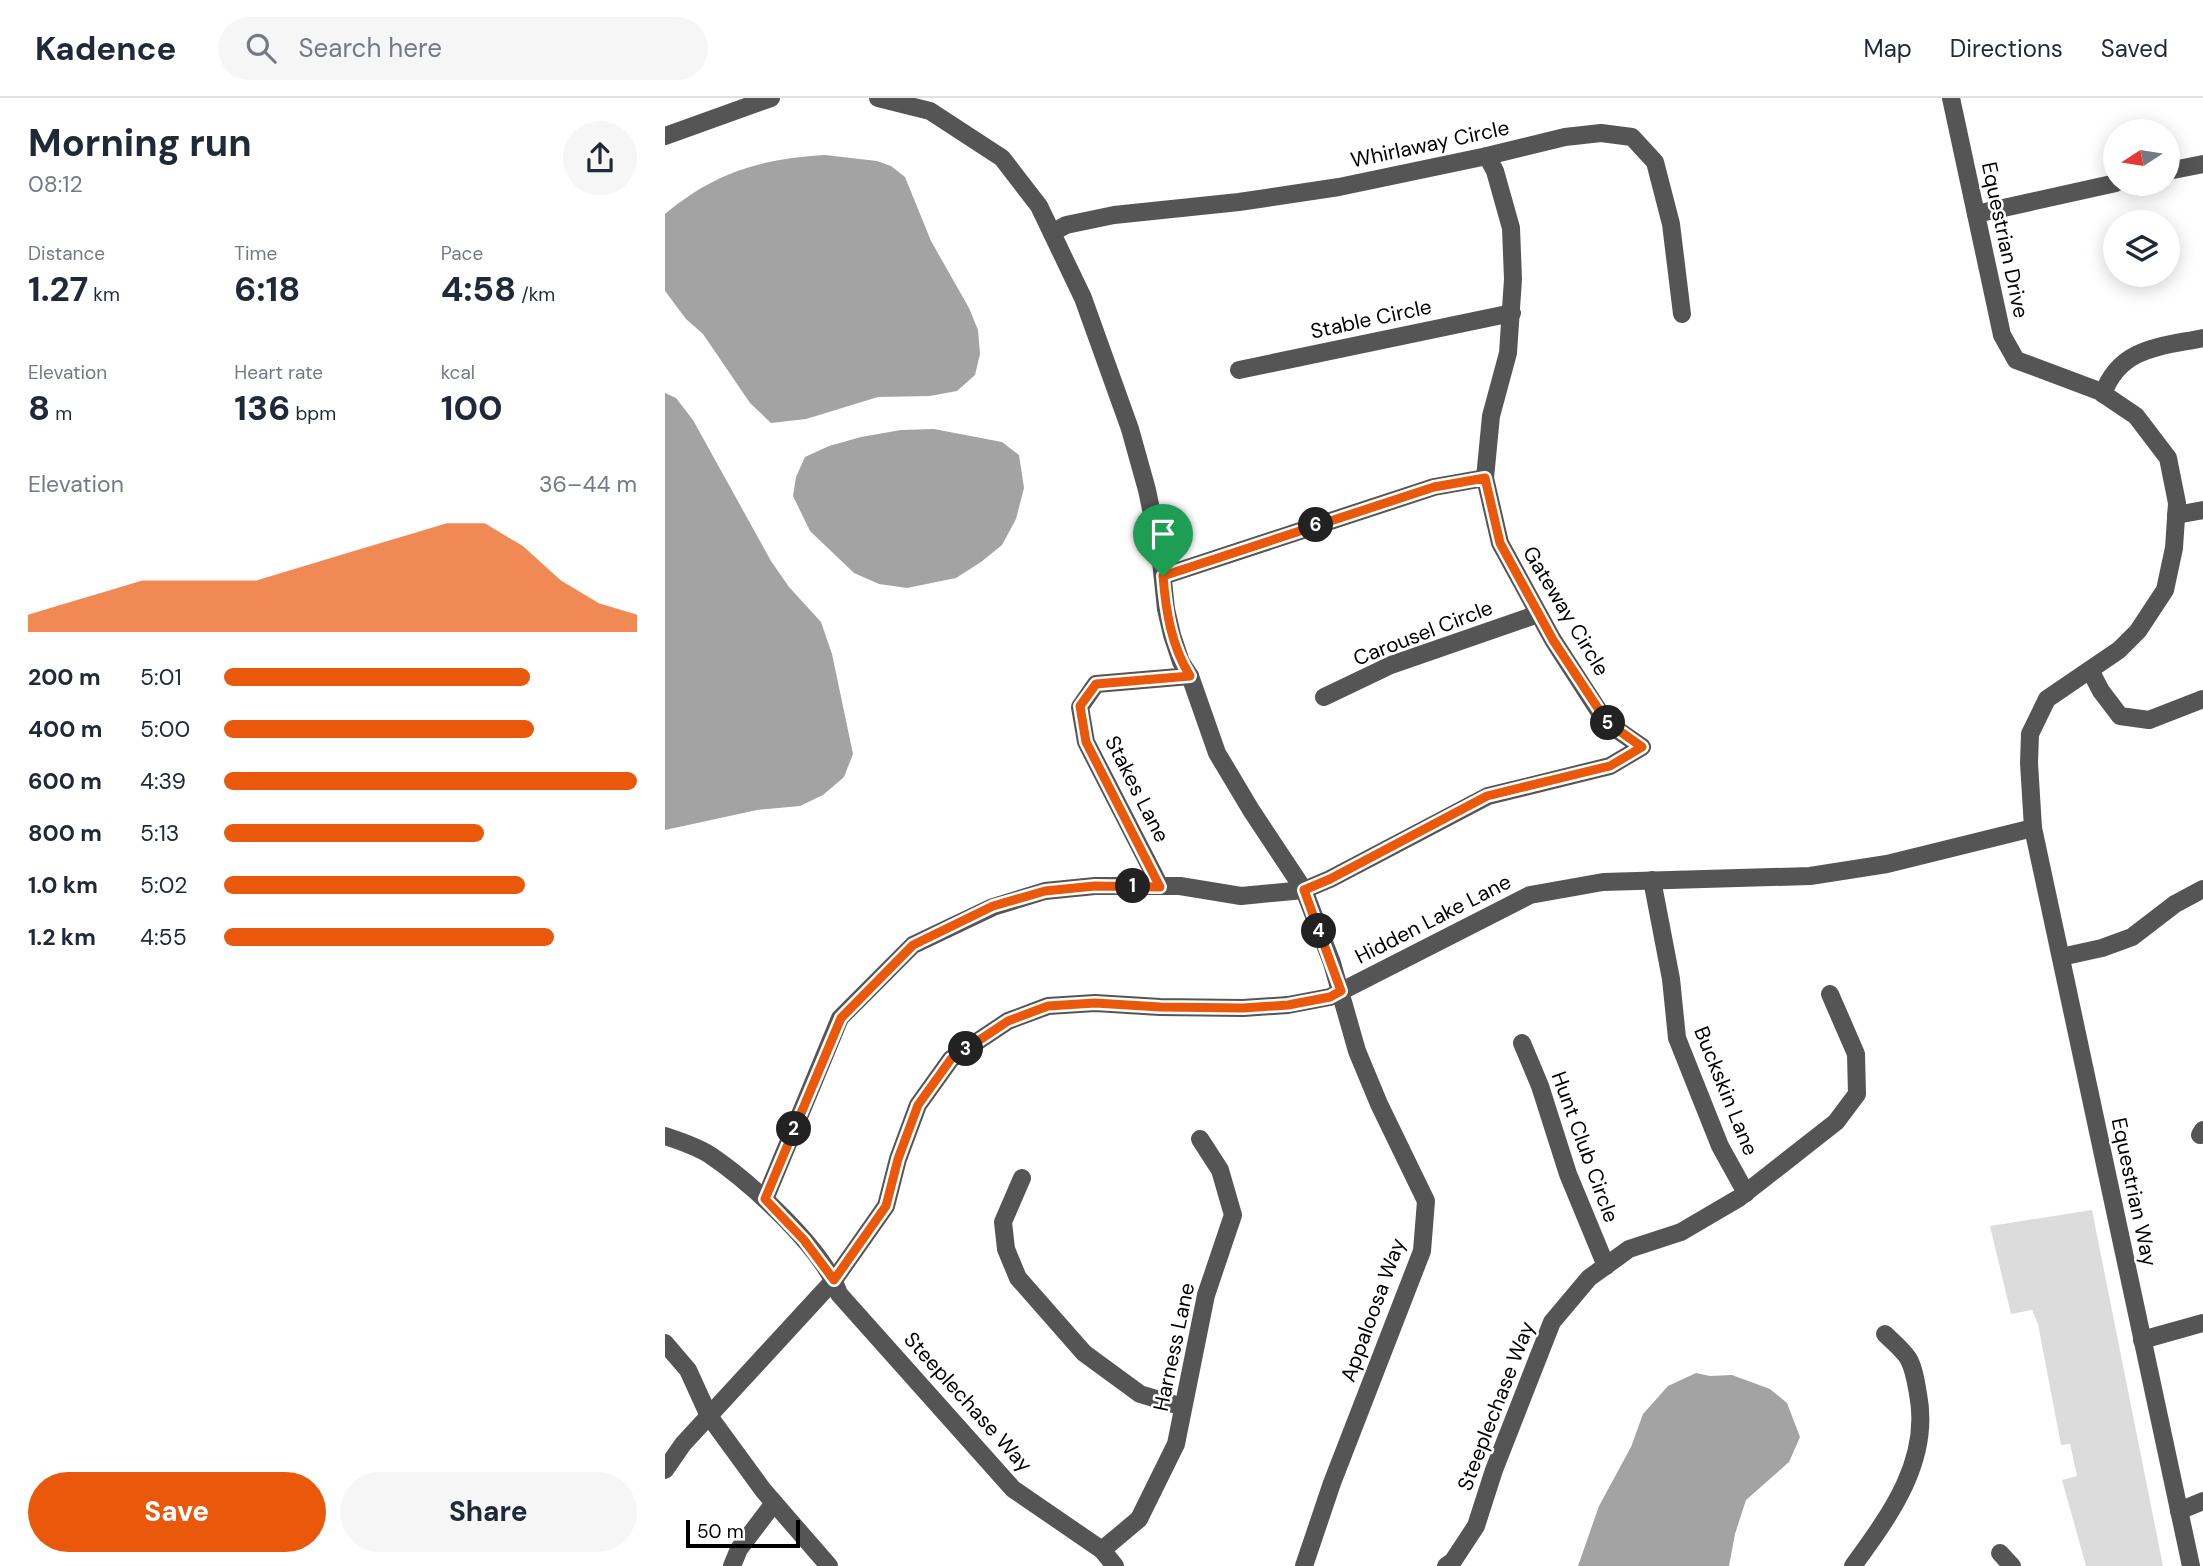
<!DOCTYPE html>
<meta charset="utf-8">
<style>
:root{--surface:#fff;--page:#f6f6f7;--text:#1f2937;--muted:#747a83;--line:#e0e1e3;--accent:#ea580c}
body{margin:0;font-family:"DM Sans",sans-serif;background:var(--page);color:var(--text);height:100vh;display:flex;flex-direction:column;font-size:26px;white-space:nowrap}
*{box-sizing:border-box;margin:0}
p{font-size:23px;color:var(--muted)}
.icon{flex:none;width:38px;height:38px;fill:none;stroke:currentColor;stroke-width:2;stroke-linecap:round;stroke-linejoin:round}
.map{position:relative;flex:1;overflow:hidden}
.sheet{display:flex;flex-direction:column;background:var(--surface);width:665px}
.sheet>*{flex:none}
.needle{width:46px;rotate:258deg}
.tools{position:absolute;left:1438px;top:21px;display:grid;gap:14px}
.tools a{display:grid;place-items:center;width:77px;height:77px;border-radius:50%;background:var(--surface);box-shadow:0 4px 18px #0003;font-size:35px}
.scale{position:absolute;left:21px;bottom:18px;width:114px;box-sizing:border-box;padding-left:7px;border:4px solid #000;border-top:0;font-size:19px;line-height:24px;white-space:nowrap;color:#000;-webkit-text-stroke:5px #fff;paint-order:stroke}
.pin{position:absolute;display:grid;place-items:center;width:60px;height:60px;color:#fff;margin:-72px -30px;border-radius:50% 50% 50% 0;rotate:-45deg;box-shadow:0 0 7px #0007}
.pin .icon{rotate:45deg}
.km{position:absolute;width:35px;height:35px;margin:-18px;border-radius:50%;background:#222;color:#fff;font-size:19px;line-height:35px;text-align:center}
.round{display:grid;place-items:center;flex:none;width:74px;height:74px;border-radius:37px;background:var(--page)}
.head{display:flex;align-items:center;justify-content:space-between;height:119px;padding:0 28px}
h1{font-size:38px;font-weight:700;line-height:52px}
.stats{display:grid;grid-template-columns:repeat(3,1fr);gap:10px;height:119px;padding:7px 28px}
.stats div{display:grid;align-content:center}
.stats b{font-size:35px;font-weight:700}
.stats small{font-size:19px;font-weight:400}
.stats p{font-size:19px}
.chart{height:196px;padding:14px 28px}
.chart p{display:flex;justify-content:space-between}
.chart svg{width:100%;height:126px;margin-top:7px;fill:var(--accent);opacity:.7}
.button{display:flex;gap:14px;margin-top:auto;padding:14px 28px}
.button a{flex:1;height:80px;border-radius:42px;background:var(--accent);color:#fff;font-size:28px;font-weight:700;line-height:80px;text-align:center}
.button a+a{background:var(--page);color:var(--text)}
ul{padding:0 28px;list-style:none;font-size:23px}
li{display:grid;grid-template-columns:112px 84px 1fr;align-items:center;height:52px}
li i{height:18px;border-radius:9px;background:var(--accent)}
header{display:flex;align-items:center;gap:42px;box-sizing:border-box;height:98px;padding:0 35px;background:var(--surface);border-bottom:2px solid var(--line)}
header strong{font-size:33px}
nav{display:flex;gap:38px;margin-inline-start:auto;font-size:24px}
.search{width:490px;height:63px;background:var(--page);display:flex;align-items:center;gap:18px;box-sizing:border-box;padding:0 24px;border-radius:38px;color:var(--muted);font-size:26px}
main{display:flex;flex:1;min-height:0}
.map>svg:first-child{display:block}
</style>
<header>
<strong>Kadence</strong>
<div class="search"><svg class="icon" aria-label="search" viewBox="0 0 24 24"><circle cx="10" cy="10" r="6"/><path d="M15 15l6 6"/></svg>Search here</div>
<nav><a>Map</a><a>Directions</a><a>Saved</a></nav>
</header>
<main>
<section class="sheet">
<div class="head"><div><h1>Morning run</h1><p>08:12</p></div><a class="round"><svg class="icon" aria-label="share" viewBox="0 0 24 24"><path d="M12 15V3M7 8l5-5 5 5M5 13v7h14v-7"/></svg></a></div>
<div class="stats">
<div><p>Distance</p><b>1.27<small> km</small></b></div>
<div><p>Time</p><b>6:18</b></div>
<div><p>Pace</p><b>4:58<small> /km</small></b></div>
</div>
<div class="stats">
<div><p>Elevation</p><b>8<small> m</small></b></div>
<div><p>Heart rate</p><b>136<small> bpm</small></b></div>
<div><p>kcal</p><b>100</b></div>
</div>
<div class="chart"><p><span>Elevation</span>36–44 m</p>
<svg viewBox="0 0 160 44" preserveAspectRatio="none"><path d="M0 44V38L10 34L20 30L30 26L40 26L50 26L60 26L70 22L80 18L90 14L100 10L110 6L120 6L130 14L140 26L150 34L160 38V44z"/></svg>
</div>
<ul>
<li><b>200 m</b>5:01<i style="width:74%"></i></li>
<li><b>400 m</b>5:00<i style="width:75%"></i></li>
<li><b>600 m</b>4:39<i style="width:100%"></i></li>
<li><b>800 m</b>5:13<i style="width:63%"></i></li>
<li><b>1.0 km</b>5:02<i style="width:73%"></i></li>
<li><b>1.2 km</b>4:55<i style="width:80%"></i></li>
</ul>
<div class="button"><a>Save</a><a>Share</a></div>
</section>
<div class="map">
<svg width="1538" height="1468" viewBox="0 0 1538 1468">
<rect width="100%" height="100%" fill="#fff"/>
<path fill="#dcdcdc" d="M1427,1112L1498,1468H1421L1397,1382L1412,1378L1405,1346L1396,1347L1373,1226L1367,1212L1346,1216L1325,1128Z"/>
<g fill="#a3a3a3">
<path d="M160,57L212,63L226,68L240,79L266,143L304,210L313,232L315,256L310,277L292,293L265,298L213,299L141,321L106,325L85,305L38,236L21,221L0,193V116C50,74 95,61 160,57Z"/>
<path d="M0,295L11,300L28,322L106,463L124,489L156,524L167,556L188,656L179,679L158,697L135,708L92,712L0,732Z"/>
<path d="M269,331L337,344L354,357L359,390L351,421L337,447L316,464L291,480L242,490L214,486L189,475L145,433L128,398L131,379L140,359L164,348L196,339L236,332Z"/>
<path d="M1031,1275L1045,1278L1067,1277L1105,1291L1122,1305L1135,1339L1124,1364L1081,1402L1070,1436L1064,1468H913L934,1408L966,1349L978,1316L1003,1288Z"/>
</g>
<g fill="none" stroke-linecap="round" stroke-linejoin="round">
<g stroke="#555" stroke-width="18">
<path d="M213,0L265,13L337,60L374,108L418,200L465,331L482,392L495,454L501,511L507,537L516,564L525,578L552,655L586,712L639,792L667,865L692,953L714,1006L761,1103L757,1153L667,1385L639,1468"/>
<path d="M1286,0L1337,237L1351,262L1434,293L1471,318L1503,360L1512,405L1509,450L1500,492L1473,533L1454,552L1382,601L1365,636L1364,665L1368,730L1526,1468"/>
<path d="M0,38L106,0"/>
<path d="M1503,73L1538,66"/>
<path d="M1311,116L1451,85"/>
<path d="M387,135L401,127L449,117L574,104L674,89L822,58L900,39L936,35L967,39L990,64L1006,126L1017,216"/>
<path d="M574,272L847,215"/>
<path d="M1438,296C1455,249 1495,249 1538,240"/>
<path d="M1511,417L1538,412"/>
<path d="M498,478L769,389L820,380"/>
<path d="M1425,572L1436,593L1455,618L1484,622L1538,601"/>
<path d="M659,599L726,567L873,516"/>
<path d="M987,782L1006,881L1012,940L1055,1048L1081,1095"/>
<path d="M495,788L421,644L415,609L431,586L525,578"/>
<path d="M1396,859L1437,850L1467,839L1510,806L1538,791"/>
<path d="M857,945L875,988L903,1076L941,1168"/>
<path d="M1535,1037L1538,1032"/>
<path d="M0,1038C15,1043 31,1048 45,1057C85,1084 159,1151 174,1196L348,1391L437,1452L450,1468"/>
<path d="M357,1080L338,1124L341,1151L353,1180L419,1255L475,1296L518,1309"/>
<path d="M100,1101L175,920L248,847L328,809L380,793L430,788H515L576,798L639,792L665,781L823,698L945,668L977,649L941,624L888,542L835,445L820,380L826,318L843,255L848,181L846,130L830,73L822,58"/>
<path d="M1477,1242L1538,1225"/>
<path d="M0,1245L23,1272L44,1318L98,1392L164,1468"/>
<path d="M0,1372L18,1346L169,1182L221,1108L233,1061L253,1007L286,961L343,923L383,908L430,905L495,909L578,910L623,907L665,899L865,797L938,784L1145,778L1222,766L1368,730"/>
<path d="M1514,1413L1538,1403"/>
<path d="M437,1452L474,1421L511,1346L541,1197L568,1117L555,1072L535,1041"/>
<path d="M1335,1455L1347,1468"/>
<path d="M67,1468L74,1451L109,1405"/>
<path d="M781,1468L788,1463L811,1428L829,1372L887,1224L924,1180L964,1151L1016,1134L1074,1100L1171,1024L1192,996L1191,956L1165,896"/>
<path d="M1188,1468C1225,1417 1266,1362 1253,1296C1251,1284 1249,1270 1243,1260C1237,1251 1227,1243 1220,1236"/>
</g>
</g>
<g fill="none" stroke-linecap="round" stroke-linejoin="round">
<defs>
<path id="route" d="M820,380L835,445L888,542L942,624L977,649L945,668L822,698L665,781L639,792L676,893L665,899L623,907L578,910L495,909L430,905L383,908L343,923L286,961L253,1007L233,1061L221,1108L169,1182L139,1142L100,1101L176,920L248,847L328,808L380,793L430,788L495,789L421,644L415,608L431,586L525,578C506,547 501,514 498,478L769,389Z"/>
</defs>
<use href="#route" stroke="#fff" stroke-width="14"/>
<use href="#route" stroke="#ea580c" stroke-width="9"/>
</g>
<g text-anchor="middle" stroke-width="5" stroke-linejoin="round" paint-order="stroke">
<g font-size="21" fill="#000" stroke="#fff">
<text transform="translate(765 46) rotate(-12)" y="7">Whirlaway Circle</text>
<text transform="translate(1340 142) rotate(78)" y="7">Equestrian Drive</text>
<text transform="translate(706 221) rotate(-12)" y="7">Stable Circle</text>
<text transform="translate(901 513) rotate(59)" y="7">Gateway Circle</text>
<text transform="translate(758 535) rotate(-21)" y="7">Carousel Circle</text>
<text transform="translate(472 691) rotate(63)" y="7">Stakes Lane</text>
<text transform="translate(768 821) rotate(-27)" y="7">Hidden Lake Lane</text>
<text transform="translate(1061 993) rotate(68)" y="7">Buckskin Lane</text>
<text transform="translate(920 1049) rotate(70)" y="7">Hunt Club Circle</text>
<text transform="translate(1469 1094) rotate(78)" y="7">Equestrian Way</text>
<text transform="translate(708 1212) rotate(-70)" y="7">Appaloosa Way</text>
<text transform="translate(509 1249) rotate(-78)" y="7">Harness Lane</text>
<text transform="translate(303 1304) rotate(48)" y="7">Steeplechase Way</text>
<text transform="translate(831 1308) rotate(-69)" y="7">Steeplechase Way</text>
</g>
</g>
</svg>
<div class="tools">
<a><svg class="needle" viewBox="-14 -14 28 28"><path d="M0-13l5 13h-10z" fill="#e53935"/><path d="M0 13l5-13h-10z" fill="#747a83"/></svg></a>
<a><svg class="icon" aria-label="layers" viewBox="0 0 24 24"><path d="M12 4l9 5-9 5-9-5zM3 14l9 5 9-5"/></svg></a>
</div>
<div class="scale">50 m</div>
<div class="pin" style="left:498px;top:478px;background:#1e9e55"><svg class="icon" aria-label="arrive" viewBox="0 0 24 24"><path d="M6 21V4h12l-3 4 3 4H6"/></svg></div>
<b class="km" style="left:468px;top:788px">1</b>
<b class="km" style="left:129px;top:1031px">2</b>
<b class="km" style="left:301px;top:951px">3</b>
<b class="km" style="left:654px;top:833px">4</b>
<b class="km" style="left:943px;top:625px">5</b>
<b class="km" style="left:651px;top:427px">6</b>
</div>
</main>
